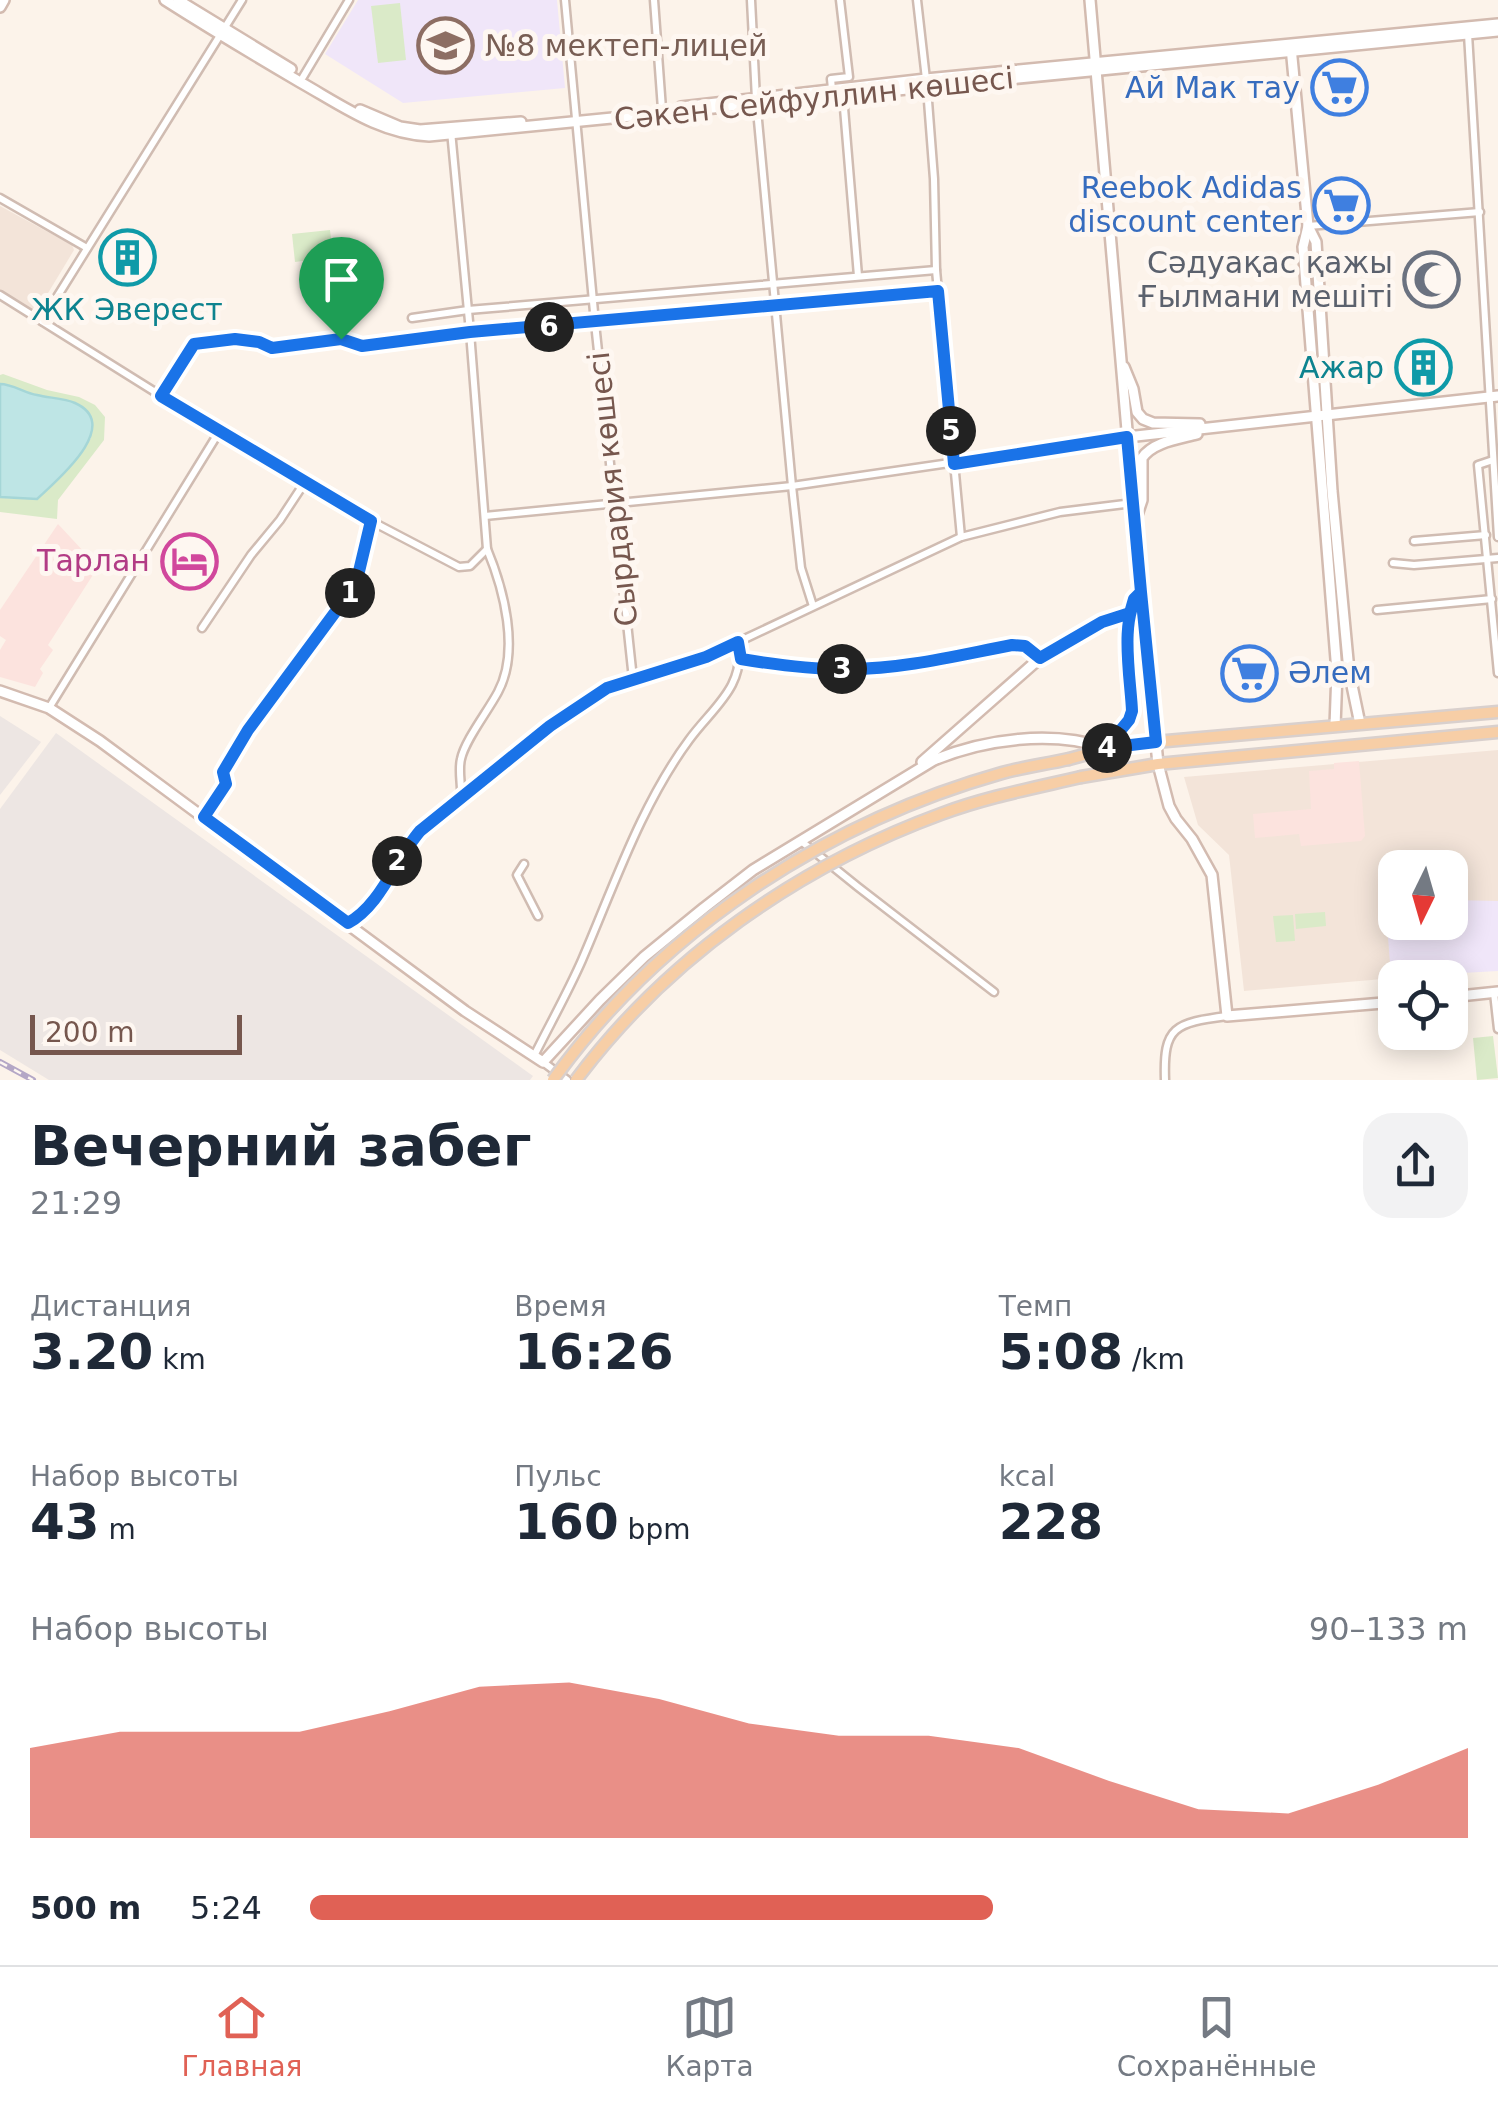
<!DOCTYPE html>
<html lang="ru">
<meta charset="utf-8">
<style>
:root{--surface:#fff;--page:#f2f2f3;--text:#1f2937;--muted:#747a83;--line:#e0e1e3;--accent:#e06155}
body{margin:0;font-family:"DejaVu Sans",sans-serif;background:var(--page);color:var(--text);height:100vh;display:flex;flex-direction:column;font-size:38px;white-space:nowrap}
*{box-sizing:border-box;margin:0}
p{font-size:32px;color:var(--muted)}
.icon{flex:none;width:55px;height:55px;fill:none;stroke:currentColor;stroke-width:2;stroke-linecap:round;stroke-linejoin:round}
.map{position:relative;height:1080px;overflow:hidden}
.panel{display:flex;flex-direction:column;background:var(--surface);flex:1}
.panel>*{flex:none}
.needle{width:65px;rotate:185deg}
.controls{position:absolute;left:1378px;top:850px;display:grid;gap:20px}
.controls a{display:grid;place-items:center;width:90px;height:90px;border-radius:20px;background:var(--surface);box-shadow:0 5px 25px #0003;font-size:50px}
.scale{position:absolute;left:30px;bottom:25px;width:212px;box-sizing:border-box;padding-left:10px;border:5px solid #76574e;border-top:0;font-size:28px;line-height:35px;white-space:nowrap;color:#76574e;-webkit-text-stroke:8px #fef7f1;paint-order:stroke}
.pin{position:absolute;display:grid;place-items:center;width:85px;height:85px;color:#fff;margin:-102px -42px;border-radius:50% 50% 50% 0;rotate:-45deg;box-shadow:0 0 10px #0007}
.pin .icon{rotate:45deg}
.km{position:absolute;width:50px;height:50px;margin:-25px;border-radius:50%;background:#222;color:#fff;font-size:28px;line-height:50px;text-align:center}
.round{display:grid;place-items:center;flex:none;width:105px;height:105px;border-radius:30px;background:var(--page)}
.headline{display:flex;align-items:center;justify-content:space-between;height:170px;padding:0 30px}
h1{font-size:55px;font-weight:700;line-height:75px}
.figures{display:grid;grid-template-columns:repeat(3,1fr);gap:15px;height:170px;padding:10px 30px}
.figures div{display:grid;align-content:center}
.figures b{font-size:50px;font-weight:700}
.figures small{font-size:28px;font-weight:400}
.figures p{font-size:28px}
.chart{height:280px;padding:20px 30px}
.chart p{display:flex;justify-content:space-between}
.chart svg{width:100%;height:180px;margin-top:10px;fill:var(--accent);opacity:.7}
ul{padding:0 30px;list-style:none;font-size:32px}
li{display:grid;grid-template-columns:160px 120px 1fr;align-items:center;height:75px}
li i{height:25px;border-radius:12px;background:var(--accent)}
.menu{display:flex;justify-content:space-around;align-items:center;height:140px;border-top:2px solid var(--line);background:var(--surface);font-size:28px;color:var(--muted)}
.menu a{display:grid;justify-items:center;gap:5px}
.menu .active{color:var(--accent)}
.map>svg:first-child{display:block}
</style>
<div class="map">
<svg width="1498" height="1080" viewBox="0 0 1498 1080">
<rect width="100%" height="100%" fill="#fcf3ea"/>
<g fill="#f3e4d9" fill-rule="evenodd">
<path d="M0,206L72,245L74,250L39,308L32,311L0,292Z"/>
<path d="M1498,750V969L1244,991L1229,855L1198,825L1184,777ZM1395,868H1450V922H1395Z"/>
</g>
<g fill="#fce3de">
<path d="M58,524L98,567L48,645L53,650L40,669L43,673L35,687L0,677V650L6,640L0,636V610Z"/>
<path d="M1359,761L1365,836L1361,841L1301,846L1299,834L1255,838L1253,814L1311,809L1309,771L1334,769V763Z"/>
</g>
<g fill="#ede6e3">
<path d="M0,716L41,742L0,795Z"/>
<path d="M56,733L533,1076L530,1080H49L0,1050V809Z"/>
</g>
<g fill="#f0e6f9">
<path d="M358,0H557L565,88L403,103L325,54Z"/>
<path d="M1395,895V922H1450V900L1498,901V971L1391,977L1387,924L1393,922L1391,896Z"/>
</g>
<g fill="#daeac8">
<path d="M400,3L406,60L378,63L371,6Z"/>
<path d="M330,230L333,257L295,262L292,234Z"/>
<path d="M3,374L47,390L79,397L95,405L105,417L104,440L58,500L57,519L0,512V498L37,499L61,477L91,438L76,403L32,395L7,384H0V375Z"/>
<path d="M1325,912L1326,926L1296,929L1295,914Z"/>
<path d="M1293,915L1295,941L1276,942L1273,916Z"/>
<path d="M1493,1036L1498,1078L1477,1080L1473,1038Z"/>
</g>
<path fill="#bee5e5" stroke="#a5d6d7" stroke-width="2.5" d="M0,384C13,384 24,393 37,395C48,398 64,398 75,403C124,425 56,481 37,499L0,497Z"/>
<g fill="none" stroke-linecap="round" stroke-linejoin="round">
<defs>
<g id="street">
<path d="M565,0L595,323L633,679"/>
<path d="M654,0L662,109"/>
<path d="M751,0L756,99L792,486L801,568L813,606"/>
<path d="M917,0L927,88L934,179L936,270L961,537"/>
<path d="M1468,34L1498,537"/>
<path d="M303,77L349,0"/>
<path d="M832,89L831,79L849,77L840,0"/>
<path d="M843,96L858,276"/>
<path d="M451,131L470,332L487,549C504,590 520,651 498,692C488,711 465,740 461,759C458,771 462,785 461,798"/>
<path d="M0,198L87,248"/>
<path d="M1308,226L1480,212"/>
<path d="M0,295L219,432L371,521L459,567L470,566L487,549"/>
<path d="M412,318L468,310L936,270"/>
<path d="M42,321L242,0"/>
<path d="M161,396L194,345L235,339L259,341L272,348L341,339L362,347L470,332L938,291"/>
<path d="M1493,460L1478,465L1498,673"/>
<path d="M485,516L792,486L1127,437"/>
<path d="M1414,541L1486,535"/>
<path d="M1393,563L1414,565L1498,558"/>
<path d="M1377,610L1492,599"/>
<path d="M202,628L251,555L280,520L305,482"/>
<path d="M741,659C777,665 814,670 850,669C904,669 959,655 1012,645L1025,646L1040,658"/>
<path d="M49,708L219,432"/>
<path d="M204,817L226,784L223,772L249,730L357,584L371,521"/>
<path d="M801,841L858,887L994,992"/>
<path d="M524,864L517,875L538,916"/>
<path d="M347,923L362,915L376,897L406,847L420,831L550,726L607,688L706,657L738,642"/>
<path d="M1494,993L1498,1029"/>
<path d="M534,1056C550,1024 568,992 582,960C614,886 641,805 689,740C712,708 746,687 738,642L961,537L1060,512L1133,503"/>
<path d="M543,1062L567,1080"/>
<path d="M1165,1080C1163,1026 1175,1023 1227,1016"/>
</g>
<g id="secondary">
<path d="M165,0C209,28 254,55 300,82C341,105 380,134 429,136L1498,31"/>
<path d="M178,0L291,69"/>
<path d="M1090,0L1141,593L1158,764L1169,806L1176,819L1192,839L1212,875L1227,1016L1395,1002"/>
<path d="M0,7L4,0"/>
<path d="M1291,47L1308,226L1316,242L1332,491L1349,671L1360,724"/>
<path d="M681,107L926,79L1498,24"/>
<path d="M360,110L400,127L420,130L521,122"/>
<path d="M1308,226L1303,247L1337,672L1335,726"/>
<path d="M1124,367L1133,389L1137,412L1143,419L1153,423L1200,424"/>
<path d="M1127,437L1498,396"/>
<path d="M1137,515L1142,500V458C1153,442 1178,439 1197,434"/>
<path d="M0,691L49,708L100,741L465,1011L543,1062L600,1000L644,957L704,908L753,870L934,760C985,739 1052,730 1105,748"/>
<path d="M922,762L1040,658L1102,622L1130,613"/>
<path d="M1450,997L1498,992"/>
</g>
<g id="primary">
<path d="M1107,748L1129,720L1131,711C1131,681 1117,614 1141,593"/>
<path d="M1069,759L1106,749L1144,743L1498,712"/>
<path d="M1081,777L1158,764L1498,732"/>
</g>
</defs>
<use href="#street" stroke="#d0bcb2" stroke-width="11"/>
<use href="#secondary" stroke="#d3bbb0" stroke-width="14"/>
<use href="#primary" stroke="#d9d0cd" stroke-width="15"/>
<use href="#street" stroke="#fff" stroke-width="6"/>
<use href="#secondary" stroke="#fff" stroke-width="9"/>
<use href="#primary" stroke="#f7cea6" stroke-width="10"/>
<defs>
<path id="rail" d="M0,1062L33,1080"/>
</defs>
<use href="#rail" stroke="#b4a7c6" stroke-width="6"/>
<use href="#rail" stroke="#fef7f1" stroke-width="2.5" stroke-dasharray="8" stroke-linecap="butt"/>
<defs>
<g id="primary-bridge">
<path d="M553,1080C661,930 825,823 1002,773C1024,767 1047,764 1069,759"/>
<path d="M576,1080C667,958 799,866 941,814C986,797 1034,788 1081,777"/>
</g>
</defs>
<use href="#primary-bridge" stroke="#d9d0cd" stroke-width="15" stroke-linecap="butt"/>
<use href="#primary-bridge" stroke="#f7cea6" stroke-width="10"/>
</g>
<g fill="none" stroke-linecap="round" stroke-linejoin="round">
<defs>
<path id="route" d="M341,339L272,348L259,342L235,339L194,344L161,396L371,521L356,584L248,730L223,772L226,784L204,817L348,923C381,905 395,860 420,831L550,726L607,688L706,657L738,642L741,659C777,665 814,670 850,669C904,669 959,655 1012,645L1025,646L1040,658L1102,622L1130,613L1134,599L1141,592L1156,742L1106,748L1129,720L1132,711C1131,681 1118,615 1141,592L1127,437L954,464L938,291L470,332L362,346L341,339"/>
</defs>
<use href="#route" stroke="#fff" stroke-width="20"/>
<use href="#route" stroke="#1a73e8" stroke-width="12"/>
</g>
<defs>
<symbol id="school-ring" viewBox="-11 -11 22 22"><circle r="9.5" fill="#fef7f1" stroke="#8d6e63" stroke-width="1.5"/><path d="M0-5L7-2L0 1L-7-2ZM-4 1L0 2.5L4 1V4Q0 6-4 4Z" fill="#8d6e63"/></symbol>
<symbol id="supermarket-ring" viewBox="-11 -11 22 22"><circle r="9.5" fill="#fef7f1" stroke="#3f7fe0" stroke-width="1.5"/><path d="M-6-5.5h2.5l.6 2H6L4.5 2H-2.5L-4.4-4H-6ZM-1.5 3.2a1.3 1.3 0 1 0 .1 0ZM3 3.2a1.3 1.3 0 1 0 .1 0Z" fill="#3f7fe0"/></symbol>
<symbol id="building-ring" viewBox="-11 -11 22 22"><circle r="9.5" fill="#fef7f1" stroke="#0f9aa8" stroke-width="1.5"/><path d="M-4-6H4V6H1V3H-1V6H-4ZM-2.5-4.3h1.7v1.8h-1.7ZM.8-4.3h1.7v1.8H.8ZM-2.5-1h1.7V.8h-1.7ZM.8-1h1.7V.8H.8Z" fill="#0f9aa8"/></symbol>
<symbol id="mosque-ring" viewBox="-11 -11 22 22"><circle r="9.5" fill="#fef7f1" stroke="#6b7280" stroke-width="1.5"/><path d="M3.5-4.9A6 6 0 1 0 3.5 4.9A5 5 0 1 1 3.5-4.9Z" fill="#6b7280"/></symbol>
<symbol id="hotel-ring" viewBox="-11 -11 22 22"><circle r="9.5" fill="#fef7f1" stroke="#d1479c" stroke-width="1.5"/><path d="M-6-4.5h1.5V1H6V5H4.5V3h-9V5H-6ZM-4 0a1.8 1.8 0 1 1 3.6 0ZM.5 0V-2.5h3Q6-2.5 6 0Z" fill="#d1479c"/></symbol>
</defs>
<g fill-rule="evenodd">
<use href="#school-ring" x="414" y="14" width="63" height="63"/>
<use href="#supermarket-ring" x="1308" y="56" width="63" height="63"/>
<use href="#supermarket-ring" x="1310" y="174" width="63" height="63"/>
<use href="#building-ring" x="96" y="226" width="63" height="63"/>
<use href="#mosque-ring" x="1400" y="248" width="63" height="63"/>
<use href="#building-ring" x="1392" y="336" width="63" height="63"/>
<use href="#hotel-ring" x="158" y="530" width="63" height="63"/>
<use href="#supermarket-ring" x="1218" y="642" width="63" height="63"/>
</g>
<g text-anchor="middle" stroke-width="10" stroke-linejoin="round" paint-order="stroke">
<g font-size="30" fill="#785e54" stroke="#fef7f1" text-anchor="start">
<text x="485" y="56">№8 мектеп-лицей</text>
</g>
<g font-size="30" fill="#366cbe" stroke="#fef7f1" text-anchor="end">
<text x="1300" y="98">Ай Мак тау</text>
<text x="1302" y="198">Reebok Adidas<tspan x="1302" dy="34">discount center</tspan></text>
<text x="1288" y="683" text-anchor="start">Әлем</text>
</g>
<g font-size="30" fill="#76574e" stroke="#fef7f1">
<text transform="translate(814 99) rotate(-6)" y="10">Сәкен Сейфуллин көшесі</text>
<text transform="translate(613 489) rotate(-96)" y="10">Сырдария көшесі</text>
</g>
<g font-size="30" fill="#5b616d" stroke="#fef7f1" text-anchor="end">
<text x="1393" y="273">Сәдуақас қажы<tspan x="1393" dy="34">Ғылмани мешіті</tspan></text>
</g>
<g font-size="30" fill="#0d838f" stroke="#fef7f1">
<text x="127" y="320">ЖК Эверест</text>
<text x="1384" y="378" text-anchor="end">Ажар</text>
</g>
<g font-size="30" fill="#b23c85" stroke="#fef7f1" text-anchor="end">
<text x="150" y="571">Тарлан</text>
</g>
</g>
</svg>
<div class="controls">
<a><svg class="needle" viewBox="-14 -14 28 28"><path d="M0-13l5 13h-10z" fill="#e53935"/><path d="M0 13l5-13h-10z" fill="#747a83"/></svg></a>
<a><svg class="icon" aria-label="locate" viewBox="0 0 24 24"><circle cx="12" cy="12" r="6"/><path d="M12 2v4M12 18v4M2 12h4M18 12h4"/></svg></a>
</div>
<div class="scale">200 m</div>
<div class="pin" style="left:341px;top:339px;background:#1e9e55"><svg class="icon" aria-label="arrive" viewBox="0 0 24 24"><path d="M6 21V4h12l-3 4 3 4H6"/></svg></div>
<b class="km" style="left:350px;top:593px">1</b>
<b class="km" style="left:397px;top:861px">2</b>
<b class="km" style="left:842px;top:669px">3</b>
<b class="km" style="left:1107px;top:748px">4</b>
<b class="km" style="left:951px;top:431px">5</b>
<b class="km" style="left:549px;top:327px">6</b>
</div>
<section class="panel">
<div class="headline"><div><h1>Вечерний забег</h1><p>21:29</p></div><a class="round"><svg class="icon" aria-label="share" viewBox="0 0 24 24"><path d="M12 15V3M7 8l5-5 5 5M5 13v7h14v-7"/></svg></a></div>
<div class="figures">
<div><p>Дистанция</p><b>3.20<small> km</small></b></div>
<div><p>Время</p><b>16:26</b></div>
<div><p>Темп</p><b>5:08<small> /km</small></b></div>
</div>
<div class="figures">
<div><p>Набор высоты</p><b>43<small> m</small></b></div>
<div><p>Пульс</p><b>160<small> bpm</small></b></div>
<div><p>kcal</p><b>228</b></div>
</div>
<div class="chart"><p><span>Набор высоты</span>90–133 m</p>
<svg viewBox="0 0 160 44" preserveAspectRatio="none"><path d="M0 44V22L10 18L20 18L30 18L40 13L50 7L60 6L70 10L80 16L90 19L100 19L110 22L120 30L130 37L140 38L150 31L160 22V44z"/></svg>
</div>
<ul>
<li><b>500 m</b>5:24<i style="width:59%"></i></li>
</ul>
</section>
<nav class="menu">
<a class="active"><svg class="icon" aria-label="home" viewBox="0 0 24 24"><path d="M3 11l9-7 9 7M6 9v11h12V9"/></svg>Главная</a>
<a><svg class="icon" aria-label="map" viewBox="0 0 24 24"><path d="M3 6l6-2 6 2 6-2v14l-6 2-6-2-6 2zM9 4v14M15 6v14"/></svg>Карта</a>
<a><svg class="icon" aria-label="saved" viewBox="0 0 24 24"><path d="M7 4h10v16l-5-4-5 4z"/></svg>Сохранённые</a>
</nav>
